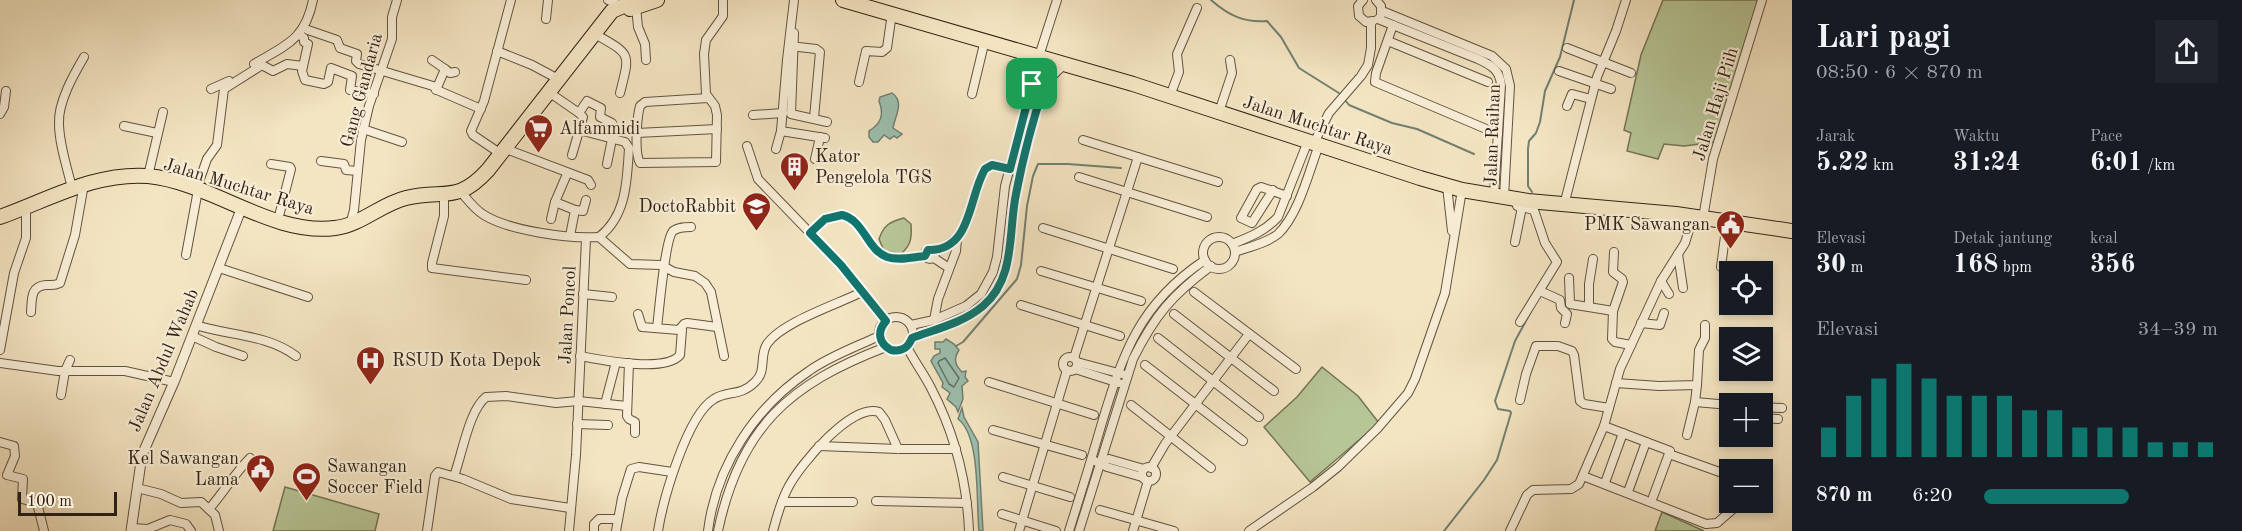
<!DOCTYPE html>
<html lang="id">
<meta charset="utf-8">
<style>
:root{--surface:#171b24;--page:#20242c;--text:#f1f3f6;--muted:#9ea1a6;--accent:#0f766e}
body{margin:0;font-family:"Old Standard TT",serif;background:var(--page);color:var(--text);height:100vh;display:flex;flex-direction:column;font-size:22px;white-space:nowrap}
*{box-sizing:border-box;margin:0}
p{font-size:20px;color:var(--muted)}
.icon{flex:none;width:33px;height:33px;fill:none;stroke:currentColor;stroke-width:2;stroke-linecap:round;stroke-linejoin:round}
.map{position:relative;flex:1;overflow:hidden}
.panel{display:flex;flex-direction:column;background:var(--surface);width:450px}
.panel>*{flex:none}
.tools{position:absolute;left:1719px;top:261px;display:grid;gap:12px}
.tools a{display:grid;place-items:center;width:54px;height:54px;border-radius:0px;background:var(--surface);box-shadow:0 3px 9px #0003;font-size:30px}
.scale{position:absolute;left:18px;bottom:15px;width:99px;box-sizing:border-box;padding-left:6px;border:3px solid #312216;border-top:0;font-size:16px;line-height:21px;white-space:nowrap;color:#312216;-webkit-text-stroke:4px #f8eed7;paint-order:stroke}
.pin{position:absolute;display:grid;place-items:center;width:51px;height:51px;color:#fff;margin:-26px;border-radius:12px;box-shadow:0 3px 9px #0006}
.round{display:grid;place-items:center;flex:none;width:63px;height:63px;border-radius:0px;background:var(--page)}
.overview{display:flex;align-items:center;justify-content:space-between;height:102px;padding:0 24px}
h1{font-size:33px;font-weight:800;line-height:45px}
.metrics{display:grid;grid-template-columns:repeat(3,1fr);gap:9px;height:102px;padding:6px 24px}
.metrics div{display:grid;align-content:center}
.metrics b{font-size:26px;font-weight:800}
.metrics small{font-size:16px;font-weight:400}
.metrics p{font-size:16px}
.chart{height:168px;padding:12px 24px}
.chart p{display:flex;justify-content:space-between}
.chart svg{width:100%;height:108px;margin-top:6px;stroke:var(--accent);stroke-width:6}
ul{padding:0 24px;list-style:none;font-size:20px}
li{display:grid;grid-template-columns:96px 72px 1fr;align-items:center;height:45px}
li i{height:15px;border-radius:8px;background:var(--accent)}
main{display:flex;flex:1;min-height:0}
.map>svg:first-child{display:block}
</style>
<main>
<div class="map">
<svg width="1792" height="531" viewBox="0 0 1792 531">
<rect width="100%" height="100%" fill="#f4e5c2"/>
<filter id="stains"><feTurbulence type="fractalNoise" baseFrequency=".00333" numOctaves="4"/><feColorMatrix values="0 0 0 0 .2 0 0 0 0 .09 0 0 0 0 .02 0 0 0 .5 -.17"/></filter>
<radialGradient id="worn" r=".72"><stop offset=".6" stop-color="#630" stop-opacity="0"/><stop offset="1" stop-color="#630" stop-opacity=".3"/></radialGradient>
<g fill="#b7c697" stroke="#747456" stroke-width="1.5">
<path d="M1663,0H1760L1716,142L1684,146L1664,144L1658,159L1627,151L1631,133L1624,130L1641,55Z"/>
<path d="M904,218L911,224C912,238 911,245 901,254L884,251L879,239C884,225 889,222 904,218Z"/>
<path d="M1322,367L1358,396L1379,423L1310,482L1264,427L1297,397Z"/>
<path d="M285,487L379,514L375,531H273Z"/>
<path d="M1662,512L1704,531H1655Z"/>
</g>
<g fill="#9cbfaf" stroke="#718072" stroke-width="1.5">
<path d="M892,93C905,102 895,116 893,128L902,134L897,138L894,136L890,139L884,135L878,142H873L869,137V131C882,123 884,114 879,101L880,97Z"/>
<path d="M946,339L954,344L959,350C954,358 954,364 962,372L966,371L965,377L968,381L962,386L963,399L958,412L956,407L947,399L950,393L942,387L943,383L931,361L934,356L940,353V349H935V342H943Z"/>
<path d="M962,408L964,417L978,442L983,531H979C976,503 981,436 958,419Z"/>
</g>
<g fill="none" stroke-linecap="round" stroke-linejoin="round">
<path stroke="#667062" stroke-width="1.5" d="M945,358L959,378L954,387L949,384L938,363L939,361Z"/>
<g stroke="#718072" stroke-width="2">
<path d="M1211,0C1228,15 1244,23 1267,21L1281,37L1299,68L1342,95"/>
<path d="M1345,100L1349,105L1392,123L1417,129L1474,154"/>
<path d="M1532,192L1528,186V149L1529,141L1536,133L1540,122L1545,91L1560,57L1574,0"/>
<path d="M1544,291L1560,264L1561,261L1555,252"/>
<path d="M956,346L963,342L1017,279L1021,265L1027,206L1033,176L1038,164H1068L1121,168"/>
<path d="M1444,531L1484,480L1497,460L1511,413L1510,411L1498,409L1495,401L1515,341L1533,308"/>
</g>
<defs>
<g id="minor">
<path d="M608,0L623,7"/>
<path d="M1363,0L1358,6L1359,16L1366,22L1373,21"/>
<path d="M1376,0L1381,6V14"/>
<path d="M636,7L638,27L645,44L646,60"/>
<path d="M1382,11L1492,56L1506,69L1510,86L1504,197"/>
<path d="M546,19L548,0"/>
<path d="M1378,19L1478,59C1491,65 1500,70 1501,85L1494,195"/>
<path d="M1393,25L1376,73L1375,82L1498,134"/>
<path d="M308,30L337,40L340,48L357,54L356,61L359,64L433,86L437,90L481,109"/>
<path d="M794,33L791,114L827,122"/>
<path d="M595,34C632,55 630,53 620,93"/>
<path d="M300,35L304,38V42L308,44L302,71L305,80L324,84L328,82L331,68L352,76L350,90L374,94"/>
<path d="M1388,41L1488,82"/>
<path d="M790,46L816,49L820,52L814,118"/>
<path d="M1567,48L1631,73"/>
<path d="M497,51L532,65L560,80"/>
<path d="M1039,56L1057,0"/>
<path d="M432,60L445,69"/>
<path d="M254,64C286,45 305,40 313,0"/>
<path d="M1028,65H1041L1056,72"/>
<path d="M1559,71L1611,89"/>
<path d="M859,82L866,51L882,52L887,48L892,13"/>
<path d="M211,89L229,81"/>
<path d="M436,90L445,69L450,73L455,72"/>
<path d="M550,93L579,113"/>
<path d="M972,94L985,40"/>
<path d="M1170,96L1179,72L1177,54L1197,8"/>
<path d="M708,98L645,102L640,106C637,117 634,153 640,163L716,162L717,115L715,106L706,94L704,54L706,40L723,16V0"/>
<path d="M1567,106L1572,94L1591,99"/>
<path d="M1219,112L1232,73L1230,60"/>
<path d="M0,114L4,107L6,91"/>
<path d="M753,115L783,113"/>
<path d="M124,126L157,133"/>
<path d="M363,129L402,142"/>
<path d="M579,130L625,142L629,148C627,179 627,216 599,237"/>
<path d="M781,131L825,138"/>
<path d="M637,133L717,129"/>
<path d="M1083,140L1218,182"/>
<path d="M1314,143L1329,113L1361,76L1368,65L1371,48V22"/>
<path d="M747,146L758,179L841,265L886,321"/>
<path d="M506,149L588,180L591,185"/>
<path d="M776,149L781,131L787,60L794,0"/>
<path d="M501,154L473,135L471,131L484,101L511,0"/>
<path d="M572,155L583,117L579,113L587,101L601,108L600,117L612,123"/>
<path d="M815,159L820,137"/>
<path d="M321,161L344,164L346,170L357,171"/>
<path d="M271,164L290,167L291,169L278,220"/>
<path d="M607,164L612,139"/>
<path d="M148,176L163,112"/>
<path d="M1079,177L1207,217"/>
<path d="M1447,186L1452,231"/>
<path d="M72,188C67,167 59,144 59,123C58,102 74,74 84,57"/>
<path d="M1273,190L1252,223L1241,218L1257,189L1261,187L1287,196"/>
<path d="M461,192C468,200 474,209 484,215C510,231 569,239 599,237L630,264L661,265L674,272L695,276L705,283L711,292L724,356"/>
<path d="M444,196V216L432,263V268L526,280"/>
<path d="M1515,199L1517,206L1534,210L1545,243L1557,262L1520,322"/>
<path d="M555,202L575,210L570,236"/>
<path d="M1564,205L1597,77L1616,31L1626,0"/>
<path d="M575,210L583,211L586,200"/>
<path d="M1703,218L1713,159L1762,0"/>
<path d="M551,219L555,202L567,174"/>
<path d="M350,225L354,210L361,140L369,106L392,39V17L397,0"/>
<path d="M1043,228L1173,269"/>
<path d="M810,233L825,219L842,215C864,220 867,249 887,257C899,261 913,257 925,256"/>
<circle cx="1219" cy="253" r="16"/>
<path d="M1515,242L1522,207"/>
<path d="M1232,244C1250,237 1265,231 1278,217L1308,141"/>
<circle cx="930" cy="254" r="5"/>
<path d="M934,251C976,237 966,201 985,169L992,165L1010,169"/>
<path d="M1235,252C1249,247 1267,243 1278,234C1299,214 1309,171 1319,145"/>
<path d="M1614,252L1613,272L1622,279L1623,282L1613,311L1612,339L1615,342L1631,345"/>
<path d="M1678,254L1683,288"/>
<path d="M186,255L200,179L207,159L217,145L224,89L262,65L273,71L287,64L303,66"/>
<path d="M934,258L949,268"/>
<path d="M1721,267L1727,221"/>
<path d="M219,268L308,297"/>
<path d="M1041,271L1141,301"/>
<path d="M1569,278L1570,304L1613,311"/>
<path d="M1661,281L1669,294"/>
<path d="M1540,291L1560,300L1561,308L1567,314L1565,323"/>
<path d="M1194,292L1296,369"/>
<path d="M583,294L612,297"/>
<path d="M1021,305L1120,336"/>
<path d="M1589,307V284L1593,259"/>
<path d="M31,312C32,300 30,286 46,285C52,285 54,286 60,283L75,235L84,184"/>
<path d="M638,314L642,327L679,330L684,324L687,323L717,327"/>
<path d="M1174,314L1274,391"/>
<circle cx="896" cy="334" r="17"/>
<path d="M934,320L938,299L956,251L957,239"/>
<path d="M1641,323L1660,325L1664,313"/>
<path d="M196,325C229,336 267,334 296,356"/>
<path d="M911,325L934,320L966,306L981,294L993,272L997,257L1005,186L1032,84L1028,65L1022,53"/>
<path d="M657,328C659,312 665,239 673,231C678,227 685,227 691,227"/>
<path d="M192,336L216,347L243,356"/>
<path d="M912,338C936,329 963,323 983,306C1014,280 1010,236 1015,199C1019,170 1031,115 1043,88C1048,79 1057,71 1064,65"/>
<path d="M1158,338L1259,417"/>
<path d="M907,347C914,361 924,374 931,388C954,432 967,481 969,531"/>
<path d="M0,350L14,273L26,238V207"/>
<path d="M580,356C602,360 665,373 680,355L682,330"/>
<circle cx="1070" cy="364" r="7"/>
<path d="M1074,358L1138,157"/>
<path d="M1077,362L1122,374"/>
<path d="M0,363L58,371H125L174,382"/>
<path d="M629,363L627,416L629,419L635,422V433"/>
<path d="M1145,365L1243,441"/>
<path d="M1075,369L1119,383"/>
<path d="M989,382L1094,415"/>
<path d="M1616,383L1659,386L1697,385L1699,350L1705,338V325"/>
<path d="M61,395L65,371L70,360"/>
<path d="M1520,400L1526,374L1536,346H1558L1572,351L1574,355L1580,401L1584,404L1609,408"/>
<path d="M1695,402L1730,405"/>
<path d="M605,404L616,362"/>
<path d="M1131,405L1211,468"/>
<path d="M1762,407L1782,408"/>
<path d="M1762,418L1778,419"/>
<path d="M577,424L608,425"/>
<path d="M1604,426L1670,451L1653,497"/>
<path d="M993,430L1082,455"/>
<path d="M1687,435L1695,402L1697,385"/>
<path d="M0,442L14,446L15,456L7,475L23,479L22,499L37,503L44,531"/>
<path d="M819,446L898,449H956"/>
<path d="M1669,454L1728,475"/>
<path d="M1095,461L1107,467L1142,477"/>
<path d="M1100,462L1109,459L1144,469"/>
<circle cx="1149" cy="474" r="7"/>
<path d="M1151,468L1165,444L1249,334"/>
<path d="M454,476C462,455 469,410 486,397L506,396L556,403L578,401L627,406"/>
<path d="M1583,476L1706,524L1717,523L1740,503"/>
<path d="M1003,477L1070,497"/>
<path d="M1606,480L1623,433"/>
<path d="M137,488L161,494L181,503L201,502L215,515L219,531"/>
<path d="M1629,489L1646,442"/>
<path d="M876,501L967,503"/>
<path d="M782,502H853"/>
<path d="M209,509C224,492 234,474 250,458"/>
<path d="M1100,510L1174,531"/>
<path d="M1002,514L1056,531"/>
<path d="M132,528L148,529L170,520L186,524L191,531"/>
<path d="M427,531L435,476L438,472L463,479L511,499L570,508"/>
<path d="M569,531L576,455L586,239"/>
<path d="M594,531V524L599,519H618"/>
<path d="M616,531L622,498L631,469L639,467L672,472"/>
<path d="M658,531C663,500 687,415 714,399C728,390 740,397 755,382C767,371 759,356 767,344C782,322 838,304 862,292"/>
<path d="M708,531C716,466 755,407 809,371C830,356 856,347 879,336"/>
<path d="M718,531C740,427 789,384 886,347"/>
<path d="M773,531C777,516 781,500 789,486C800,465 852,402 879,412L885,420L898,449"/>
<path d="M1019,531L1067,370"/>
<path d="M1069,531C1080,496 1091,461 1101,426C1123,353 1139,304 1205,260"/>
<path d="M1079,531L1133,359C1155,315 1172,295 1211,266"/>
<path d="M1133,531L1148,481"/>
<path d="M1249,531L1313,487L1338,467L1377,429L1408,393L1415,379L1445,293L1462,190"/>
<path d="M1510,531L1527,495L1533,490L1571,489L1579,484L1604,426L1620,369L1661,281L1685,243L1693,217"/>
</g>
<path id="tertiary" d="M131,531L142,455L174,382L242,207"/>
<g id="trunk">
<path d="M843,0L1133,84L1420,178L1462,190L1528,201L1676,214L1792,231"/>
<path d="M630,9L657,0"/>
<path d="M0,217C48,200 95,172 148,176C211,182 271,236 335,228C361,225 381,204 406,198C445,189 457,204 488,170L612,11L637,0"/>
</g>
</defs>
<use href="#minor" stroke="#625341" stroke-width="10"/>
<use href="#tertiary" stroke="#625341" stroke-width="11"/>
<use href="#trunk" stroke="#312216" stroke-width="16"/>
<use href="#minor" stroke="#f8eed7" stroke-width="8"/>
<use href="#tertiary" stroke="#f8eed7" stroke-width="9"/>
<use href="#trunk" stroke="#f4e5c2" stroke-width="14"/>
</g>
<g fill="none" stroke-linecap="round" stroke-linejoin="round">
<defs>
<path id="route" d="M1032,84L1044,87C1032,122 1023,158 1016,194C1008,232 1016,278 983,306C963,323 936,329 912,338C908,348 902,352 891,350C878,343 877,331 886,321L841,265L810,233L825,219L842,215C864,220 867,250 887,257C899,261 913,257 925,256L928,250C972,251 968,198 985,169L992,165L1010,169Z"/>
</defs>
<use href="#route" stroke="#fff" stroke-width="12"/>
<use href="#route" stroke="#0f766e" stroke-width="8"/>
</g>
<defs>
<symbol id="supermarket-pin" viewBox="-11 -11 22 30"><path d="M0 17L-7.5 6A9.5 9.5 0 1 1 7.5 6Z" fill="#8f2418" stroke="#f8eed7"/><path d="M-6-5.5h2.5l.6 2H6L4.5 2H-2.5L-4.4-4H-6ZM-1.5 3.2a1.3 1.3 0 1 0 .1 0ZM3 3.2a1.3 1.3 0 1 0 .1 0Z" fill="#fff"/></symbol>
<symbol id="building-pin" viewBox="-11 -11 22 30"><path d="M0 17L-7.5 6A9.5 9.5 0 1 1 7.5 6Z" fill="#8f2418" stroke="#f8eed7"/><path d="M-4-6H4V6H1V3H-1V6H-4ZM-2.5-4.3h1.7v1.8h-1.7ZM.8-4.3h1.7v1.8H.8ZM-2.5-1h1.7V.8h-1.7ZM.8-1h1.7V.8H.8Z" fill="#fff"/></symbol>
<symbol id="school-pin" viewBox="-11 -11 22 30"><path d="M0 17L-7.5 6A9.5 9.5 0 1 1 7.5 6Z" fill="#8f2418" stroke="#f8eed7"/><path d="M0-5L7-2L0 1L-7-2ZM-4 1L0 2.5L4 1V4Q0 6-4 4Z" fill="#fff"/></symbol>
<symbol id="civic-pin" viewBox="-11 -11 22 30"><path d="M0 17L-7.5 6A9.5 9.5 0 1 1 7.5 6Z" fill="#8f2418" stroke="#f8eed7"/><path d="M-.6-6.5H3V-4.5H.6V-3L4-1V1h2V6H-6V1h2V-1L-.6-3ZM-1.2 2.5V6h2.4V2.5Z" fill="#fff"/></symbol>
<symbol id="hospital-pin" viewBox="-11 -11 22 30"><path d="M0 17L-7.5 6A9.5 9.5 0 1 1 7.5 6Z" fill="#8f2418" stroke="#f8eed7"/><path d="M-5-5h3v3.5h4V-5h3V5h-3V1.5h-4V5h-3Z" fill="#fff"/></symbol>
<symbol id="stadium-pin" viewBox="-11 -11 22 30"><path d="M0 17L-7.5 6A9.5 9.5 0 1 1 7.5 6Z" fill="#8f2418" stroke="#f8eed7"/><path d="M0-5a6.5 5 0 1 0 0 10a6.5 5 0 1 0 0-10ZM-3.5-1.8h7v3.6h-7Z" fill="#fff"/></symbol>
</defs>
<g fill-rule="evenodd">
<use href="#supermarket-pin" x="522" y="112" width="33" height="45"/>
<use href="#building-pin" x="778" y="150" width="33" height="45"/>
<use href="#school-pin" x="740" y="190" width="33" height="45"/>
<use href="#civic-pin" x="1714" y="208" width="33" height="45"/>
<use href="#hospital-pin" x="354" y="344" width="33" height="45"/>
<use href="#civic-pin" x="244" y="452" width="33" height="45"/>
<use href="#stadium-pin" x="290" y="460" width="33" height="45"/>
</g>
<g text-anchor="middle" stroke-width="4.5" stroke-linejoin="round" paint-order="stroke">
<g font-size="18" fill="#312216" stroke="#f8eed7">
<text transform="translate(361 90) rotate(-75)" y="6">Gang Gandaria</text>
<text transform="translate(1715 104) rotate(-73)" y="6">Jalan Haji Piih</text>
<text transform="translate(1318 125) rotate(18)" y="6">Jalan Muchtar Raya</text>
<text transform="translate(1492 135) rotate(-88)" y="6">Jalan Raihan</text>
<text transform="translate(239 186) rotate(17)" y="6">Jalan Muchtar Raya</text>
<text transform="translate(567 315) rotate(-87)" y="6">Jalan Poncol</text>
<text transform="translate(163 360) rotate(-67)" y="6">Jalan Abdul Wahab</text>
</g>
<g font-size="18" fill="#312216" stroke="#f8eed7" text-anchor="start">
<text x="559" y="134">Alfammidi</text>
<text x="815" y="162">Kator<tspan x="815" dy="21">Pengelola TGS</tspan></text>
<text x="736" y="212" text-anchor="end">DoctoRabbit</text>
<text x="1710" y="230" text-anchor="end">PMK Sawangan</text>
<text x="392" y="366">RSUD Kota Depok</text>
<text x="239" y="464" text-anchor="end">Kel Sawangan<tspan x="239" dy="21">Lama</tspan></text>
<text x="327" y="472">Sawangan<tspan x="327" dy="21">Soccer Field</tspan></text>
</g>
</g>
<rect width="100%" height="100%" filter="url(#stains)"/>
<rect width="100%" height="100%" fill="url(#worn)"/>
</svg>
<div class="tools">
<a><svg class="icon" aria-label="locate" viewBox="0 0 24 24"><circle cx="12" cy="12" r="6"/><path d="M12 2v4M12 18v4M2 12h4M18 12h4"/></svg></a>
<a><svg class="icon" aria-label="layers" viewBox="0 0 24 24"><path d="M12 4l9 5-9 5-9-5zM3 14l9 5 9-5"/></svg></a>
<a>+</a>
<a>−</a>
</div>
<div class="scale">100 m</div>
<div class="pin" style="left:1032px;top:84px;background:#1e9e55"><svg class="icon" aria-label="arrive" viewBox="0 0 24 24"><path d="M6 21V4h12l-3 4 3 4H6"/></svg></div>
</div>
<section class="panel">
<div class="overview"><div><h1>Lari pagi</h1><p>08:50 · 6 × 870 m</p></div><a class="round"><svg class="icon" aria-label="share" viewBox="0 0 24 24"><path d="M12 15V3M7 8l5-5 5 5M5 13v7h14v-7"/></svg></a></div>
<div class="metrics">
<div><p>Jarak</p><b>5.22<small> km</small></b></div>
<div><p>Waktu</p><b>31:24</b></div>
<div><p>Pace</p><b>6:01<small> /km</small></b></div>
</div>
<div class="metrics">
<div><p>Elevasi</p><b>30<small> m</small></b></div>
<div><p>Detak jantung</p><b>168<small> bpm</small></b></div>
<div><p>kcal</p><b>356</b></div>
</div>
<div class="chart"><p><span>Elevasi</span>34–39 m</p>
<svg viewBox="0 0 160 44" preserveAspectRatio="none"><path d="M5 44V32M15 44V19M25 44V12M35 44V6M45 44V12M55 44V19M65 44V19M75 44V19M85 44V25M95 44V25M105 44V32M115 44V32M125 44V32M135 44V38M145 44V38M155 44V38"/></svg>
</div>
<ul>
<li><b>870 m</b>6:20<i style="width:62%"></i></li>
</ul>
</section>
</main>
